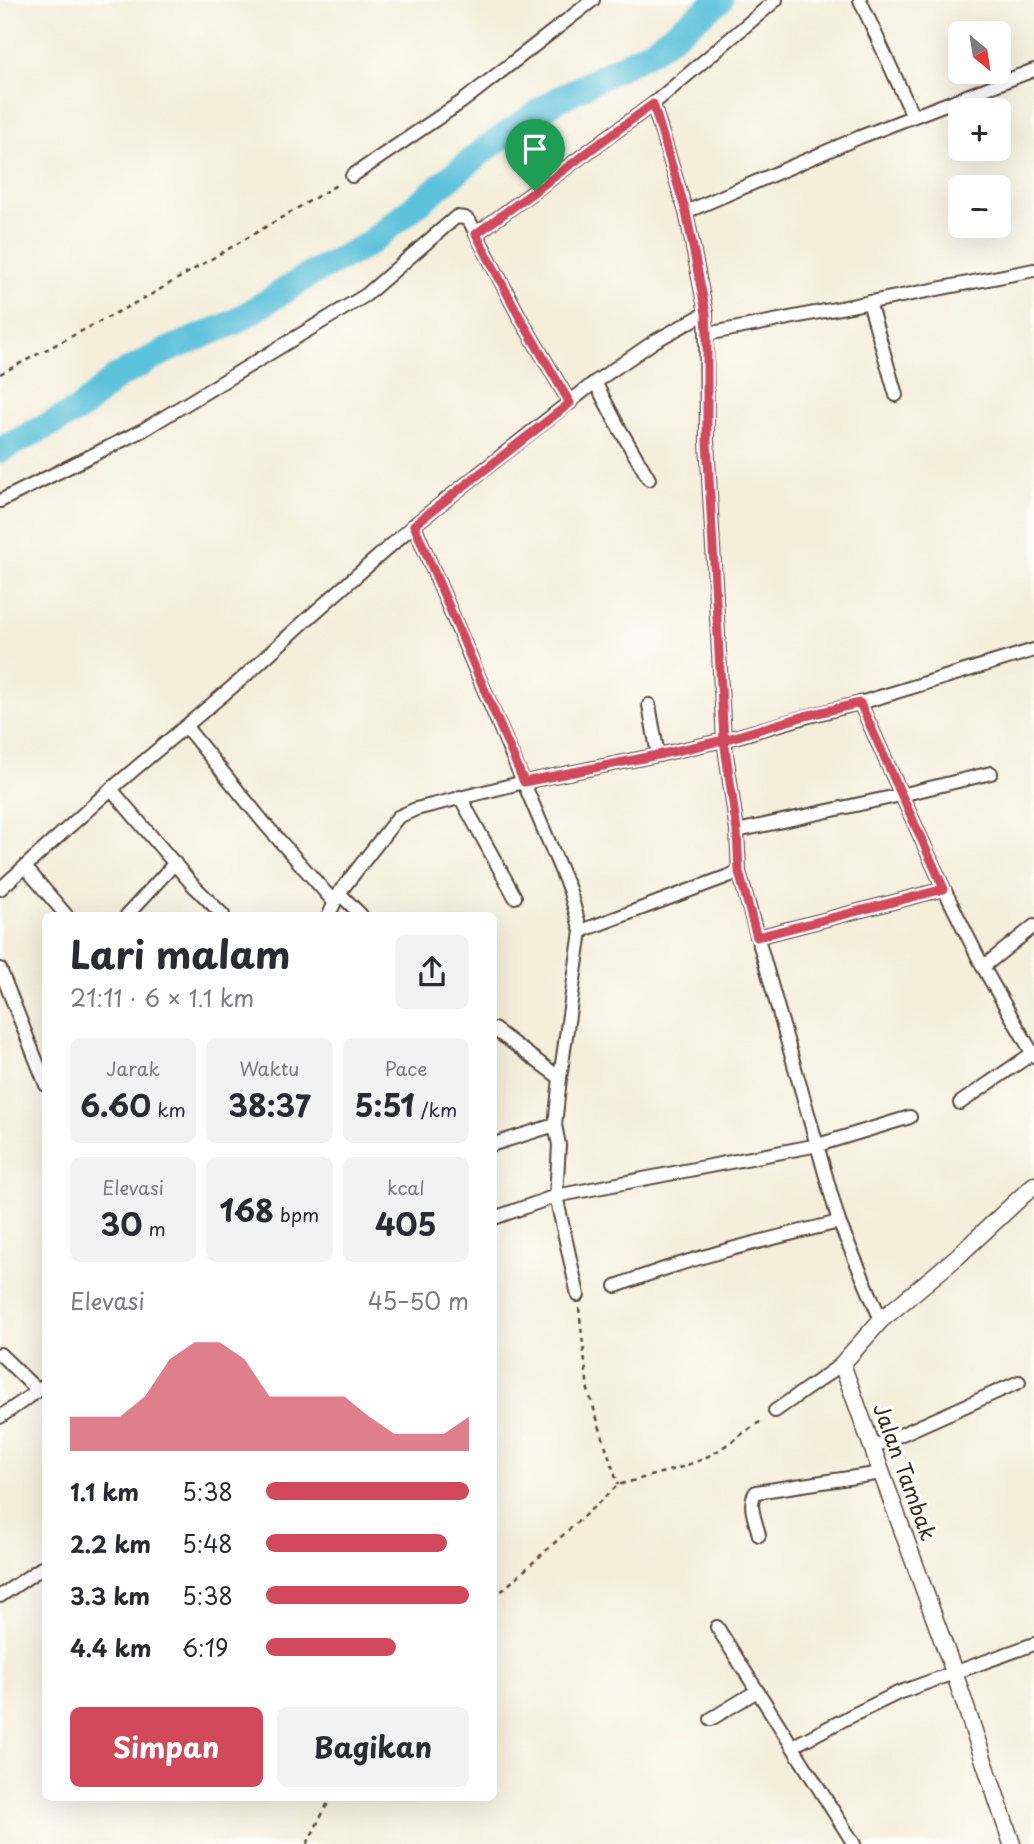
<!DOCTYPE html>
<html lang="id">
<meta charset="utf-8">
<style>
:root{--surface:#fff;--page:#f2f2f3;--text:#2b2b33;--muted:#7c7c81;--accent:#d1495b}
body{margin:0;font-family:"Playpen Sans",sans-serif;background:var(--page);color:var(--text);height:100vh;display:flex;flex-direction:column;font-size:26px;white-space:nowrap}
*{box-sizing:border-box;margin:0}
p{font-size:23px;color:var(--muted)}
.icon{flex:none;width:38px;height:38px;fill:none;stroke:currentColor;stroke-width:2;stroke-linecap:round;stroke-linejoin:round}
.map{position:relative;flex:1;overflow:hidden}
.panel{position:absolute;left:42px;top:912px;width:455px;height:889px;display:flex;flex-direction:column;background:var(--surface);border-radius:10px;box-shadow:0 7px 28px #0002}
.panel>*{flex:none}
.needle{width:46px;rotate:150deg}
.buttons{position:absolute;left:948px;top:21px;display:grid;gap:14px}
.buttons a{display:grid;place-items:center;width:63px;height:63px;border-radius:10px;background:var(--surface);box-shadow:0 7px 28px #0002;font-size:35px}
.pin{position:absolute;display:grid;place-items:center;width:60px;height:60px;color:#fff;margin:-72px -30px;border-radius:50% 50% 50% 0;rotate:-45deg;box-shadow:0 0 7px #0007}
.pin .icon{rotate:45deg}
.round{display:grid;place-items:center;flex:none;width:74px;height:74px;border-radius:10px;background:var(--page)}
.head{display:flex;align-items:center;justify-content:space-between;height:119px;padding:0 28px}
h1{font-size:38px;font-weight:700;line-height:52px}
.metrics{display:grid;grid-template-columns:repeat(3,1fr);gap:10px;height:119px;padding:7px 28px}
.metrics div{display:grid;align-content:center;border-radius:10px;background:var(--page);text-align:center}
.metrics b{font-size:30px;font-weight:700}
.metrics small{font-size:19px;font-weight:400}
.metrics p{font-size:19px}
.chart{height:196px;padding:14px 28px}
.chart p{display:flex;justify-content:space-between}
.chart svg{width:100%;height:126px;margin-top:7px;fill:var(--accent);opacity:.7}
.button{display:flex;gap:14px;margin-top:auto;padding:14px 28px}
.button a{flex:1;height:80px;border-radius:10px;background:var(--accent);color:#fff;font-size:28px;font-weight:700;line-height:80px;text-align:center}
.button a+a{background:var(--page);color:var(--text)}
ul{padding:0 28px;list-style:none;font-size:23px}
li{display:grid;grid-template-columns:112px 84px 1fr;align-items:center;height:52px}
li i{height:18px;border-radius:9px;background:var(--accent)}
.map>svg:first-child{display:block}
</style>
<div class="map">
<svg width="1034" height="1844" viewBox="0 0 1034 1844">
<rect width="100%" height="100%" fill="#fdfcf7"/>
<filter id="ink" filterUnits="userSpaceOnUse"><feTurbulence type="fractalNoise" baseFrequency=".0143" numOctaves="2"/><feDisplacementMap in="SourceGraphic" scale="14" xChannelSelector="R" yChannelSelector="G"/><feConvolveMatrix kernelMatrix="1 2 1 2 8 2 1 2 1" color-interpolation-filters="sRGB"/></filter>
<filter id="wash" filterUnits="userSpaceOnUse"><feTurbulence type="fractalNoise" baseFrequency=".00686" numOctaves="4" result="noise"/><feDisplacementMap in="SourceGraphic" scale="28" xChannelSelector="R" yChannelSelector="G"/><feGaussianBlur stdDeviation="1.57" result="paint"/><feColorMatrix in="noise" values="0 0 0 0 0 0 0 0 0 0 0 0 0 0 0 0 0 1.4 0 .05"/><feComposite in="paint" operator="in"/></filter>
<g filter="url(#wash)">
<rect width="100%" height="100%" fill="#f5eedb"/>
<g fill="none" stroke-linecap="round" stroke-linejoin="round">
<path stroke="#5dc2db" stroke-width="26" d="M0,450L80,409L115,378L166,351L233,323L311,274L367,245L488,147L555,101L653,50L720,0"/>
</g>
</g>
<g filter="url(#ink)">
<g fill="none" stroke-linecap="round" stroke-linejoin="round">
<defs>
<g id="minor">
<path d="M860,0L913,116"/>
<path d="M653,104L686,212L706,313L707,442L724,740L737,831L739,872L839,1222L881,1320"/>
<path d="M352,176L463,101L593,0"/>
<path d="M686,212L860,137L1034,70"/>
<path d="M476,234L653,104L776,0"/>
<path d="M869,302L896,395"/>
<path d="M707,334L1034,270"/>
<path d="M595,382L618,426L649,479"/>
<path d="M0,501L143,430L366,295L456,217L465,218L470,222L519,316L570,403"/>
<path d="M414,525L569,889L581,931L560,1078L555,1125L559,1145L556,1196L578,1295"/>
<path d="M860,703L944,889L983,967L1034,1056"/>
<path d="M649,705L658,755"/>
<path d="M186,727L265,824L334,902"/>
<path d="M111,789L192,884L223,915"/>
<path d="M460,797L515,897"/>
<path d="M737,831L901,795L991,773"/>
<path d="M25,867L66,915"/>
<path d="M0,889L111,789L243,678L305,621L414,525L595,382L655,341L706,313"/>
<path d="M339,893L361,915"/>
<path d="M127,915L175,863"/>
<path d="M329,915L339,893L398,817L416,809L524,782L658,755L724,740L805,717L860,703L1034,650"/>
<path d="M581,931L739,872"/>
<path d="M757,937L944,889"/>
<path d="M983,967L1034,926"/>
<path d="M0,969L46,1085"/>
<path d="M494,1029L560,1078"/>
<path d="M960,1103L1033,1053"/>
<path d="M494,1144L555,1125"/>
<path d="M494,1218L556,1196L818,1145L910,1117"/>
<path d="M616,1286C688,1258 764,1240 839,1222"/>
<path d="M0,1354L37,1390"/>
<path d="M775,1411L842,1364"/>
<path d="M0,1417L46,1385"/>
<path d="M873,1447L1019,1382"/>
<path d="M759,1535C756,1522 747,1503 756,1492L882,1473"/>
<path d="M0,1596L46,1565"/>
<path d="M717,1627L854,1844"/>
<path d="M711,1719L757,1691"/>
<path d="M793,1746L849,1717L898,1693L1034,1644"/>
</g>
<path id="tertiary" d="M1012,1844L954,1672L842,1364L881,1320L958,1256L1034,1185"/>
</defs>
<use href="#minor" stroke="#57473a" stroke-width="16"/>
<use href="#tertiary" stroke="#57473a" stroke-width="19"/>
<g stroke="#57473a" stroke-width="2.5" stroke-dasharray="5 5" stroke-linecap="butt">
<path d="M0,374L152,294L340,183"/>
<path d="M579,1308L588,1390L618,1485"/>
<path d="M494,1598L618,1485L682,1467L703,1459L719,1450L764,1419"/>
<path d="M307,1844L331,1797"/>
</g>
<use href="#minor" stroke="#fff" stroke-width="12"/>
<use href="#tertiary" stroke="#fff" stroke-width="16"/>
</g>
</g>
<g fill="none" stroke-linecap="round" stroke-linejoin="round" filter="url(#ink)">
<defs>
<path id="route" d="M535,191L476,234L519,316L570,403L414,525L524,782L658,755L724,740L737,831L739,872L757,937L944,889L860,703L805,716L724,740L707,442V334L706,313L686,212L653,104L535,191"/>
</defs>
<use href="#route" stroke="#fff" stroke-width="14"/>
<use href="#route" stroke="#d1495b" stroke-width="9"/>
</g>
<g text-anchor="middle" stroke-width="7" stroke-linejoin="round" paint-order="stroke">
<g font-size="21" fill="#3b2a1e" stroke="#fdfcf7">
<text transform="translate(904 1472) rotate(70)" y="7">Jalan Tambak</text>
</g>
</g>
</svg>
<div class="buttons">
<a><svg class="needle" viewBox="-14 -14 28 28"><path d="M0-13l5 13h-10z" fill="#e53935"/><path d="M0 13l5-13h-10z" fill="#7c7c81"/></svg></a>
<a>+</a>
<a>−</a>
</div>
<div class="pin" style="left:535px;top:191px;background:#1e9e55"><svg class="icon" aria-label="arrive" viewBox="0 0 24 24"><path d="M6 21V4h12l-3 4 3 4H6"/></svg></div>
<section class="panel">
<div class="head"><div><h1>Lari malam</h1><p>21:11 · 6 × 1.1 km</p></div><a class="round"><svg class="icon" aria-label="share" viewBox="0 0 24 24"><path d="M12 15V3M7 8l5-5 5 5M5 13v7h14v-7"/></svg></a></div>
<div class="metrics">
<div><p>Jarak</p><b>6.60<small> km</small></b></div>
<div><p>Waktu</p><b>38:37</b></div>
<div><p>Pace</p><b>5:51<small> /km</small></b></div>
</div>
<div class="metrics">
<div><p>Elevasi</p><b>30<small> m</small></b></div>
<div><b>168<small> bpm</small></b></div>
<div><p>kcal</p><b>405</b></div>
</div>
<div class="chart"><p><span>Elevasi</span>45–50 m</p>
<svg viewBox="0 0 160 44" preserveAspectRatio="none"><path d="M0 44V32L10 32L20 32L30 25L40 12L50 6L60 6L70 12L80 25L90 25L100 25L110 25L120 32L130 38L140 38L150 38L160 32V44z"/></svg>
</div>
<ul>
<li><b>1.1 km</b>5:38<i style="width:100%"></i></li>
<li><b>2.2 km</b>5:48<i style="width:89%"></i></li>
<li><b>3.3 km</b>5:38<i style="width:100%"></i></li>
<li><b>4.4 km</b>6:19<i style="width:64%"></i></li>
</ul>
<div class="button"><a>Simpan</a><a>Bagikan</a></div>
</section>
</div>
